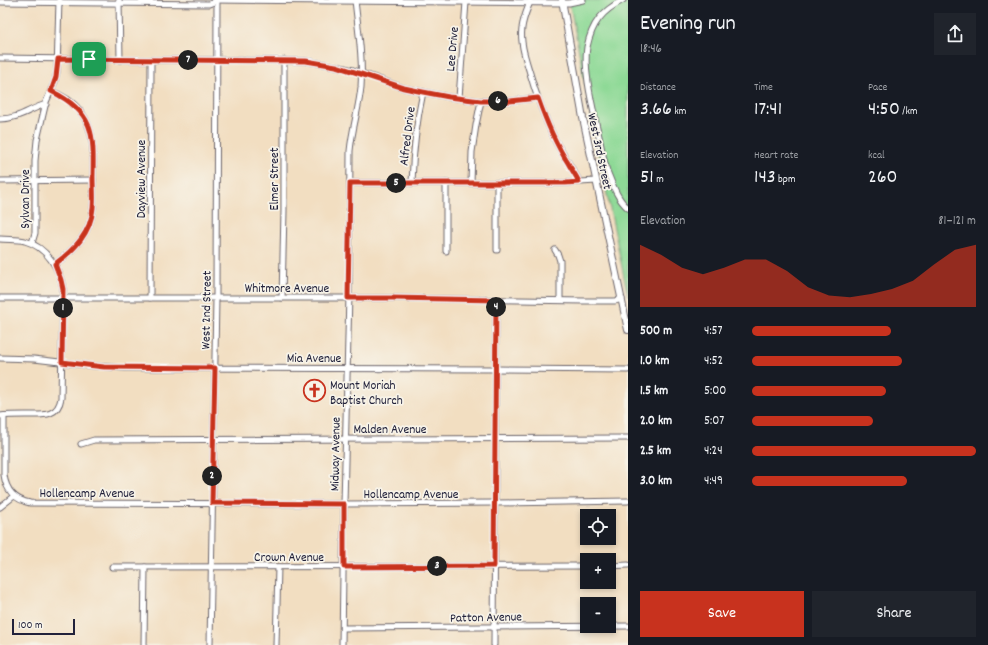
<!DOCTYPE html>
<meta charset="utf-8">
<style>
:root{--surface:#171b24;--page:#20242c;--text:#f1f3f6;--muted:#9ea1a6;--accent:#c8321e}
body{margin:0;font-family:Dekko,sans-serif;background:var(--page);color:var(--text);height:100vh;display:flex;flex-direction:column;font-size:15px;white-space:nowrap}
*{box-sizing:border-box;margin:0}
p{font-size:13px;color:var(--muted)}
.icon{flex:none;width:22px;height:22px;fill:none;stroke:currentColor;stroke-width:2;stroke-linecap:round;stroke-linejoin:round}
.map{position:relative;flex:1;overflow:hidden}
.panel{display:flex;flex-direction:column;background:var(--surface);width:360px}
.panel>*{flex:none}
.controls{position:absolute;left:580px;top:509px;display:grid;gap:8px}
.controls a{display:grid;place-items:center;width:36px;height:36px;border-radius:0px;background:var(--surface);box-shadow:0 2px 6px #0003;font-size:20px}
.scale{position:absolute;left:12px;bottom:10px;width:63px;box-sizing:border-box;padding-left:4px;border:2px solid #22223b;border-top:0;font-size:11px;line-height:14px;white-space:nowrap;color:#22223b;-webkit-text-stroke:3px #f7f3e8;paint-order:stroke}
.pin{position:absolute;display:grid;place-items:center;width:34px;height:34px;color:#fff;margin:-17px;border-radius:8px;box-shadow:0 2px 6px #0006}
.km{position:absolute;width:20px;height:20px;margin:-10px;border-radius:50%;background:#222;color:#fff;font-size:11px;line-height:20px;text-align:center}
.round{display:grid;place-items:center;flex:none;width:42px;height:42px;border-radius:0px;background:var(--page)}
.summary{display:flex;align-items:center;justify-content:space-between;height:68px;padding:0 12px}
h1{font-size:22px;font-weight:600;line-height:30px}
.metrics{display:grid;grid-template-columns:repeat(3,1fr);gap:6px;height:68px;padding:4px 12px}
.metrics div{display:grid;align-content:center}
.metrics b{font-size:20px;font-weight:600}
.metrics small{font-size:11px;font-weight:400}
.metrics p{font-size:11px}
.chart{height:112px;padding:8px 12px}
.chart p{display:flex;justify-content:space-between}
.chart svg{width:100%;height:72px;margin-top:4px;fill:var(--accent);opacity:.7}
.primary-button{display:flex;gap:8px;margin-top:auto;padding:8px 12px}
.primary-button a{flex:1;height:46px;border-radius:0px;background:var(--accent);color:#fff;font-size:16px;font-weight:600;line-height:46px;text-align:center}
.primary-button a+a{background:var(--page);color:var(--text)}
ul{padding:0 12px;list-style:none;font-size:13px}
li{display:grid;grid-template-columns:64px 48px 1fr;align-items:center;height:30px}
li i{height:10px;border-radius:5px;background:var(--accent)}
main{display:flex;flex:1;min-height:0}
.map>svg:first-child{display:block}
</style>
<main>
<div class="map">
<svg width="628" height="645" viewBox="0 0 628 645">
<rect width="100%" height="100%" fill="#f7f3e8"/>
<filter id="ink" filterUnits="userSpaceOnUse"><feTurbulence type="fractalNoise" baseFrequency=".025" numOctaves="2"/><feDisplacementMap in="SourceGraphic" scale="8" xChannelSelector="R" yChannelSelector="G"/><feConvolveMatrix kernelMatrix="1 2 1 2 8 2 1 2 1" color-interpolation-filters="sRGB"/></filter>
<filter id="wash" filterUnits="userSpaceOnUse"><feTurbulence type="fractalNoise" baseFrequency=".012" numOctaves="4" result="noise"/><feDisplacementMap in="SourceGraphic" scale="16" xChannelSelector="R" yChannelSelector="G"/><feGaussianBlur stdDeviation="0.9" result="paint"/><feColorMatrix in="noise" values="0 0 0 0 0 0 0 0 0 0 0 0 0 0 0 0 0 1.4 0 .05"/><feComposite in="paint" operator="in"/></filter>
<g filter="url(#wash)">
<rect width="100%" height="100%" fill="#f2dec1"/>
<path fill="#8ed996" stroke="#587e68" d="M569,0H628V296L599,156Z"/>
</g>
<g filter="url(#ink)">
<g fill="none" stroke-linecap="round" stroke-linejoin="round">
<defs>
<g id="minor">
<path d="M119,0L120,60"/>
<path d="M214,0L569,3L583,0"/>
<path d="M623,0C602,11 592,23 587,47C583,70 593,108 598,132C601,145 603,158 607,171C612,183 617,199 628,208"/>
<path d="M0,2L209,4L217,1"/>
<path d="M530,2C527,10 523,19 522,28C520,42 525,57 529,70C536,95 545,119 556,142C563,155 572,168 579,181"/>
<path d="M0,58L151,60H218L306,61L336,66L353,70L404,88L423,92L449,97L481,101H510L537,98"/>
<path d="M51,91C56,93 62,96 67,99C95,118 94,147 93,177C93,187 94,198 93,208C91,233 74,250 55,264"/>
<path d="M459,98L466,2"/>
<path d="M0,119C19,119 29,109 46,104"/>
<path d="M0,181L93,180"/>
<path d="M350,183H566L596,181"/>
<path d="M412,183C413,151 416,124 423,92"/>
<path d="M471,183L472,152L476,125L481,101"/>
<path d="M0,239C8,240 17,239 25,241C46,247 60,268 63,289L61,398C58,418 41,415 25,415C17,415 8,415 0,416"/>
<path d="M32,243L35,233V161L37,140L46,102L55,81L57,72L59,0"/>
<path d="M497,250V183"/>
<path d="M555,250L558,255L560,261V300"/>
<path d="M446,251V183"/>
<path d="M0,298H392L584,301H615L622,299"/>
<path d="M150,298L151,60"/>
<path d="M282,298L284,211V60"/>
<path d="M0,358L34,359L94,366L125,368L496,369L628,370"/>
<path d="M4,416V475C6,490 15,500 30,503L344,504L495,503L628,501"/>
<path d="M81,444L94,440L628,438"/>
<path d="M0,507L14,496"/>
<path d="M609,566L628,565"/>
<path d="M112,567L587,566"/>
<path d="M343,628L628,626"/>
<path d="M144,645L145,567"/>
<path d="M210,645L216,298L217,0"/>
<path d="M276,645L278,567"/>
<path d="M342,645L344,504L349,294L350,151C352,129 359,108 361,87C363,58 358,29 355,0"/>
<path d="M494,645L496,300"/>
</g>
<path id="major" d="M562,0L583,118L628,330"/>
</defs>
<use href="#minor" stroke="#6b646a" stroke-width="7"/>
<use href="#major" stroke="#6b646a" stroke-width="8"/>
<use href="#minor" stroke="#fff" stroke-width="5"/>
<use href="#major" stroke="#fff" stroke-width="6"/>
</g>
</g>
<g fill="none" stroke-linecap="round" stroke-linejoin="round" filter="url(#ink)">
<defs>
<path id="route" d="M58,59L306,61L336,66L404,88L423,92L449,97L481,101H510L538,98C546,121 555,143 568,163C571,169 576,175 579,182L566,183H350L348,298H392L496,300L494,566L344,567V504L212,503L215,368L104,367L62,362L63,289L61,280L55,264C74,250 91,233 93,208C94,198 93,187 93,177C94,133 94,112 51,91L56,77Z"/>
</defs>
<use href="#route" stroke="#fff" stroke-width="8"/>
<use href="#route" stroke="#c8321e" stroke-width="5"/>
</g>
<defs>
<symbol id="church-ring" viewBox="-11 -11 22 22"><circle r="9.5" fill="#f7f3e8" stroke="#c8321e" stroke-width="1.5"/><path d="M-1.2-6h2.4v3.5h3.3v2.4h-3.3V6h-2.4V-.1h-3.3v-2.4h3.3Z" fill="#c8321e"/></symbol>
</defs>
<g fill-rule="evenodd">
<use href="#church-ring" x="302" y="378" width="25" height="25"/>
</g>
<g text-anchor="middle" stroke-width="3.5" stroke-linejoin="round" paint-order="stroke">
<g font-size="13" fill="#22223b" stroke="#f7f3e8">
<text transform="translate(451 49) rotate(-85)" y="5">Lee Drive</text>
<text transform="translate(406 136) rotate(-83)" y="5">Alfred Drive</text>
<text transform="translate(601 151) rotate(78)" y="5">West 3rd Street</text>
<text transform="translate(140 179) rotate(-90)" y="5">Dayview Avenue</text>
<text transform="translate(273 179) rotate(-90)" y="5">Elmer Street</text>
<text transform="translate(24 199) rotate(-90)" y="5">Sylvan Drive</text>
<text x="287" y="292">Whitmore Avenue</text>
<text transform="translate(205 310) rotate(-89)" y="5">West 2nd Street</text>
<text x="314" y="362">Mia Avenue</text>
<text x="390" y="433">Malden Avenue</text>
<text transform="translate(334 454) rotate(-89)" y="5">Midway Avenue</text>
<text x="87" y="497">Hollencamp Avenue</text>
<text x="411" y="498">Hollencamp Avenue</text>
<text x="289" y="561">Crown Avenue</text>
<text transform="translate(486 616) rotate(-1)" y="5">Patton Avenue</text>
</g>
<g font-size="13" fill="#22223b" stroke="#f7f3e8" text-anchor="start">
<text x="330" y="389">Mount Moriah<tspan x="330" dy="15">Baptist Church</tspan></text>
</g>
</g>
</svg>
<div class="controls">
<a><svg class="icon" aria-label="locate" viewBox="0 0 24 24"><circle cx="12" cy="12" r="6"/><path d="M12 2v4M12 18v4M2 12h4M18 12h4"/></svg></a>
<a>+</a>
<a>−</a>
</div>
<div class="scale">100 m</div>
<div class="pin" style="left:89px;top:59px;background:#1e9e55"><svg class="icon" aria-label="arrive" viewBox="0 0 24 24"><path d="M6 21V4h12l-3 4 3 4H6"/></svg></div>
<b class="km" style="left:63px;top:308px">1</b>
<b class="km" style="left:212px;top:476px">2</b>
<b class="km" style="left:437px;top:566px">3</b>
<b class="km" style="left:496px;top:307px">4</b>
<b class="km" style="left:396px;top:183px">5</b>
<b class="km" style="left:498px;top:101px">6</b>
<b class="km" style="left:188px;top:60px">7</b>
</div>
<section class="panel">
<div class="summary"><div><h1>Evening run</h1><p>18:46</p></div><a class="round"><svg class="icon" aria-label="share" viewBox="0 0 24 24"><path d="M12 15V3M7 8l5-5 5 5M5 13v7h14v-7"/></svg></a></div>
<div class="metrics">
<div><p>Distance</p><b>3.66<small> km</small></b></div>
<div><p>Time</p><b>17:41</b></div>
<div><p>Pace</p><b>4:50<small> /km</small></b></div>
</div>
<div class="metrics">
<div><p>Elevation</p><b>51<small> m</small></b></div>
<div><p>Heart rate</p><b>143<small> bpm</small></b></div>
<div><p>kcal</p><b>260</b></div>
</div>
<div class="chart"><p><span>Elevation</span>81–121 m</p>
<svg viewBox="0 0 160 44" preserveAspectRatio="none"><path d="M0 44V6L10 12L20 20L30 24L40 20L50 15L60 15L70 22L80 32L90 37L100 38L110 36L120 33L130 28L140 18L150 9L160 6V44z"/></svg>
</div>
<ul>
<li><b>500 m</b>4:57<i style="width:62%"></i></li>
<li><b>1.0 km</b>4:52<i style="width:67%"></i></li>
<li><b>1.5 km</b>5:00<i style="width:60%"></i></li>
<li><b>2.0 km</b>5:07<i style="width:54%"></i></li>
<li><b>2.5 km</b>4:24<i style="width:100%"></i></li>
<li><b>3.0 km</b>4:49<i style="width:69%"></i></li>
</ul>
<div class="primary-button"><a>Save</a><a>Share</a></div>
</section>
</main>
